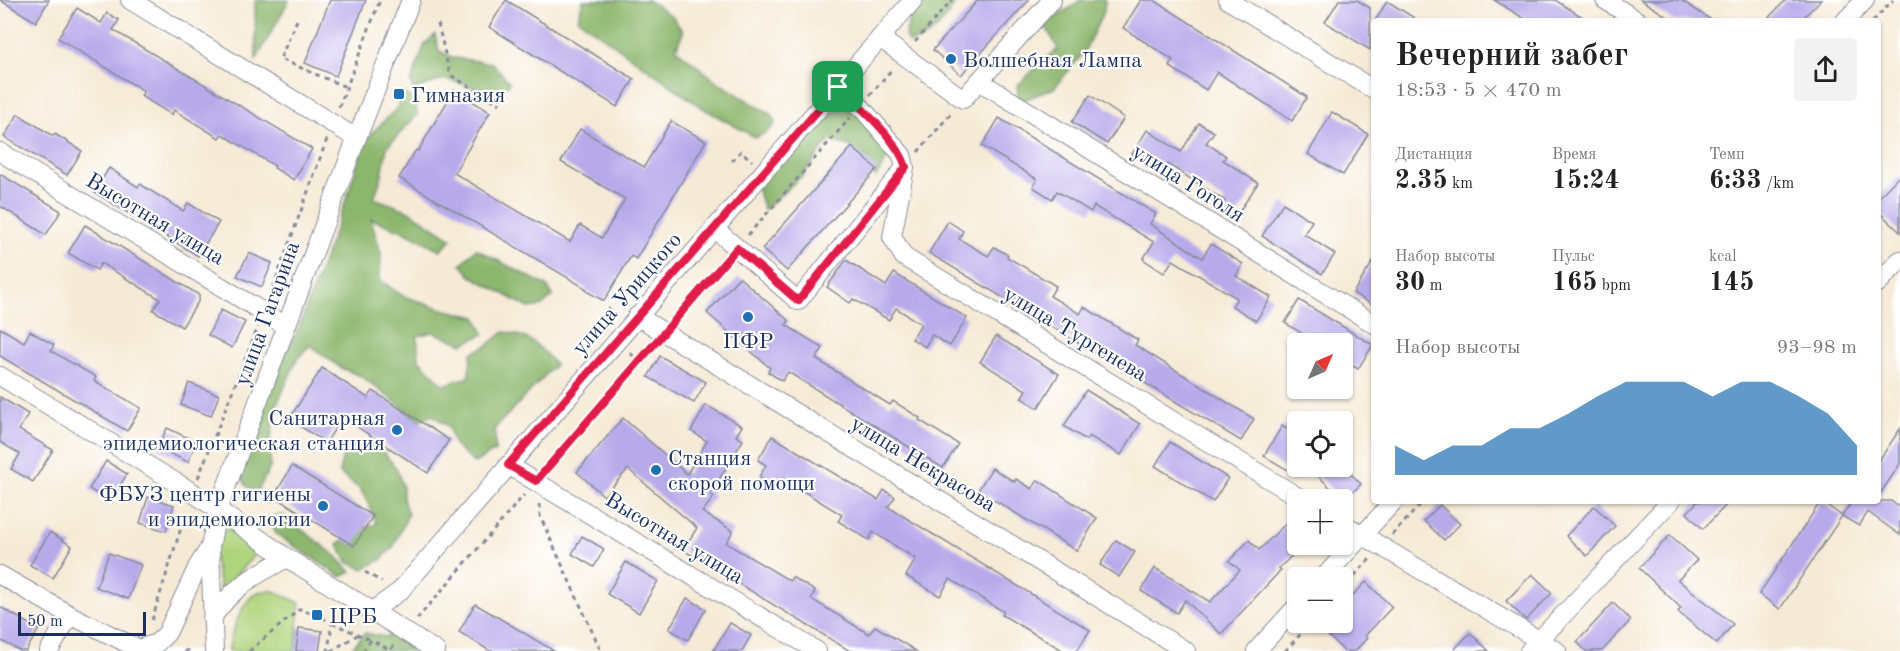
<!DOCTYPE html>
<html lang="ru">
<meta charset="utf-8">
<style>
:root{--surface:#fff;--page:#f2f2f2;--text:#222;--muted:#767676;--accent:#1f6fb2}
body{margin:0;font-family:"Old Standard TT",serif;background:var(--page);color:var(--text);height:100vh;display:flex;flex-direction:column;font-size:22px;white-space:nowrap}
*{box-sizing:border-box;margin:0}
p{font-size:20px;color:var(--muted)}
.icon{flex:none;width:33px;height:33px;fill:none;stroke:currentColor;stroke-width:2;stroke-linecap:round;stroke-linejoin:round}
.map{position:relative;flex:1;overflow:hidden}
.sheet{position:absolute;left:1371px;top:18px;width:510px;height:486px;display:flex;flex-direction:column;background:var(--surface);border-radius:6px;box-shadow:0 2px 4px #0004}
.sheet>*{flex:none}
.needle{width:39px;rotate:45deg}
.fabs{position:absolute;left:1287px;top:333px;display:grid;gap:12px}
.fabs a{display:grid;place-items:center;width:66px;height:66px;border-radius:6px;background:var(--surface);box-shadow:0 2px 4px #0004;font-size:30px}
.scale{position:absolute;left:18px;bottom:15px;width:128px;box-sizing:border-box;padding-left:6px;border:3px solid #1b2f5e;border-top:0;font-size:16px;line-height:21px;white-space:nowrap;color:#1b2f5e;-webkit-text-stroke:4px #fff;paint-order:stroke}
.pin{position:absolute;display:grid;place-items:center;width:51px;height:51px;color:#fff;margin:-26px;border-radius:12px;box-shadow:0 3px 9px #0006}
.round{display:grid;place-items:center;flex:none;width:63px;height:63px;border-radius:6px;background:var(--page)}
.summary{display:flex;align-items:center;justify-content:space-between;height:102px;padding:0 24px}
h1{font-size:33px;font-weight:600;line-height:45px}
.stats{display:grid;grid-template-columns:repeat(3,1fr);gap:9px;height:102px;padding:6px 24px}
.stats div{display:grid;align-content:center}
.stats b{font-size:26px;font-weight:600}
.stats small{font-size:16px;font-weight:400}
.stats p{font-size:16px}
.chart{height:168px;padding:12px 24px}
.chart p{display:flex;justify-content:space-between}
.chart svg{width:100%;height:108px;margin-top:6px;fill:var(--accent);opacity:.7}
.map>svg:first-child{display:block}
</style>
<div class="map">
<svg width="1900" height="651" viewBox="0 0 1900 651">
<rect width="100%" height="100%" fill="#fff"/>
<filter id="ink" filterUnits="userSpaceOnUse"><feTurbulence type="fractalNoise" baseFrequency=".0167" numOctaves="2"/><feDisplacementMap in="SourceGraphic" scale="12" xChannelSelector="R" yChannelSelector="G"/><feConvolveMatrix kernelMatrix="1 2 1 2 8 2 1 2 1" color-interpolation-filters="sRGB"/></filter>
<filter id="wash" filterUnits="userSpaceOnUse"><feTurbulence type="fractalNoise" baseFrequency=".008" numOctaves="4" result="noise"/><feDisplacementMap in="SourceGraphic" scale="24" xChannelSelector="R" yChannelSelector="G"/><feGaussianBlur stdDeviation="1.35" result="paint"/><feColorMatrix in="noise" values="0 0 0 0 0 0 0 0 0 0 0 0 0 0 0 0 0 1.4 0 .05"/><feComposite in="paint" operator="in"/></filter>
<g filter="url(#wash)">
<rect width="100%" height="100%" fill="#f5ead5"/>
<g fill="#b0d47d" stroke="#66826e" stroke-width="1.5">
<path d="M227,529C240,532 247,543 256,553L221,592L213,553L217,534Z"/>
<path d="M273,591L300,603L296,651H229C230,635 242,600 258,592C262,591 269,591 273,591Z"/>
</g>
<g fill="#8cb66c" stroke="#547265" stroke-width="1.5">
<path d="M255,0H289L256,60Z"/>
<path d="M583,0H648L672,16L683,32L676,49L719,83L773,116L775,124L768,131L756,138L701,107L578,19Z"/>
<path d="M922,0H957C943,24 937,35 909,43L905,36L909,18Z"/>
<path d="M1080,0H1105L1104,11L1084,52L1054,88L1019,102L1017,86L1046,58L1058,49L1044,23L1072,7Z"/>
<path d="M435,35L439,51L454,58L492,63L510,83L498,94L444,79L413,90L411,82L425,44Z"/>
<path d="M402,93L416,99L417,115L387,147L382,175L374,198L409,211L452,239L440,250L408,233L371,219L381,253L380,280L403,296L442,309L476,317L484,334L463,344L433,332L417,336L419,360L444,385L468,377L472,353L488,345L504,332C528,335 541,346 555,365L495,428V451L474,463L455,446L448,426L432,415L420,421L361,376L341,368L310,345L297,359L275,409L271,438L270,468L257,492L247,487L238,471L278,368L298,329L345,203L365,140L398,107Z"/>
<path d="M842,104L872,123L892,150L876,177L850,146L829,141L803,175L764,210L757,188L770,169L809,136Z"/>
<path d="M476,249L547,286L553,296L542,306L529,308L471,276L461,264Z"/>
<path d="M361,444L378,446L397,469L403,488V499L408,515L393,547L381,560L363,569L347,562L338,544L363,528L377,524L370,507L360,489L339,473L343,455Z"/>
<path d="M283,515L336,556L351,572L341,577L276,534L269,517Z"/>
<path d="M365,633L385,637L399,633L431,651H349Z"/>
</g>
<g id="blocks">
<g fill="#b7aaeb">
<path d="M0,0H49L36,22Z"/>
<path d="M330,0H366L336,76L305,63Z"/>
<path d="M506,0L634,79L617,107L489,27Z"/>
<path d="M978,0H1029L961,75L933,50Z"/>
<path d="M1141,0H1154L1307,97L1292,121L1217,72L1206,90L1169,66L1173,60L1123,28Z"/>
<path d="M1339,0H1357L1370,8V50L1325,22Z"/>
<path d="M1494,0H1555L1589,21H1528Z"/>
<path d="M1641,0H1681L1713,21H1674Z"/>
<path d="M1786,0H1821L1800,21H1765Z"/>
<path d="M1387,1L1419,21H1375Z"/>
<path d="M77,8L101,23L107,13L119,20L113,30L312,149L294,180L274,168L275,166L222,134L219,138L174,110L172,115L141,96L144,91L58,38Z"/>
<path d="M454,90L490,112L454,173L570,242L580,225L602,238L625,199L561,162L580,129L644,167L671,121L706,141L636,259L631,256L604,301L586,291L587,289L399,178L416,150L418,151Z"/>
<path d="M1090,95L1124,118L1107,144L1072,122Z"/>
<path d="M1332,112L1368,134L1343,175L1308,154Z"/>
<path d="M18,114L53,136L55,134L82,151L67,175L4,137Z"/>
<path d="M999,118L1156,214L1150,224L1202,258L1211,244L1243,264L1236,276L1271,297L1256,321L1232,306L1237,298L1173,260L1164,273L1143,259L1154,242L1094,206L1091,212L1057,191L1052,199L1033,187L1037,179L982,146Z"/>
<path d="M1199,123L1214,132L1206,143L1226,156L1223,160L1258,183L1235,218L1220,209L1225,201L1168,164L1162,173L1132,154L1147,130L1181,152Z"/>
<path d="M852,147L877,169L787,271L762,249Z"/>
<path d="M109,168L138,187L140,184L183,211L188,203L219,222L198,256L94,192Z"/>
<path d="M0,174L61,211L46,235L0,206Z"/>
<path d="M1900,175V232L1878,211V198Z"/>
<path d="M1283,203L1312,221L1304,234L1335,254L1322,274L1262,236Z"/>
<path d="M948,221L963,231L959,239L988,256L994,247L1008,255L1007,257L1056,286L1050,296L1080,314L1084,307L1104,319L1138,340L1135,345L1254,419L1241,441L929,253Z"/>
<path d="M85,225L199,295V300L182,327L153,310L160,299L101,263L97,270L68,253Z"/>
<path d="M249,253L272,263L262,287L237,276Z"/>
<path d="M846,260L886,286L894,273L967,318L950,346L932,335L925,347L912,339L921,324L896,308L889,320L853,299L850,303L827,287Z"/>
<path d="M1374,260V306L1353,293Z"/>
<path d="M739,277L789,321L786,325L823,348L816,359L890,405L893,401L920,418L919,420L958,444L943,468L788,372L782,381L768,372L770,368L707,313Z"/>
<path d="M1299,300L1373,345L1358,369L1342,359V344H1319L1285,323Z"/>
<path d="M221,310L245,322L232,348L208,335Z"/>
<path d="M0,328L24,342L30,331L54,345L51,351L96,377L94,381L141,408L127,431L0,356Z"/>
<path d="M996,336L1059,374L1038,408L1021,398L1026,390L980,362Z"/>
<path d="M660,356L706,382L694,403L648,377Z"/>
<path d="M322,368L368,398L373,391L449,440L428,473L342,417L326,443L289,419Z"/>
<path d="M189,383L219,395L211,416L181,405Z"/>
<path d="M1086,390L1140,424L1121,455L1089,436L1086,440L1064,426Z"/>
<path d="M0,397L28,414L19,430L53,450L33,482L11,469L20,454L0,442Z"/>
<path d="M706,405L742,426L736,436L743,440L710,494L714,497L702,512L733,531L726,543L790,581L792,577L815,591L811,599L869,634L875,626L916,651H850L683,550L697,528L628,469L604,496L577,472L623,418L687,474L707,441L691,431Z"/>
<path d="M1282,426L1298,436V476L1264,456Z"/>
<path d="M167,428L197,442L188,462L158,448Z"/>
<path d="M1900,429V464L1878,497V462Z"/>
<path d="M772,436L878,500L884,490L895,497L888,507L1090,630L1077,651H1064L1002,615L1004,612L950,579L940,596L906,576L916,559L873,532L869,540L838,521L842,515L782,478L776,488L759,477L766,465L758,460Z"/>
<path d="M1170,442L1228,478L1213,502L1155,466Z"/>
<path d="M106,461L127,474L110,502L89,489Z"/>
<path d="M292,466L373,516L354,546L274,496Z"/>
<path d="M1308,466H1343L1361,484L1344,501Z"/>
<path d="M992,468L1015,482L1016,479L1032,489L1038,480L1097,518L1077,551L978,490Z"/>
<path d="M148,497L174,505L166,531L140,523Z"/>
<path d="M1698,501H1730L1703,529L1687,513Z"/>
<path d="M1821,501L1842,516L1780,609L1759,594Z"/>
<path d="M1852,501H1891L1900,508V535L1868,512L1859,526L1842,516Z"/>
<path d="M1440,505L1460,524L1444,540L1424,521Z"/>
<path d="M1594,506L1615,526L1587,556L1566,536Z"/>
<path d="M1298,511V550L1279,568L1281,570L1221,634L1185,600L1177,613L1141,591L1155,568L1210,602L1240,570L1229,561L1249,540L1259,550Z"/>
<path d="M50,532L72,546L53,578L30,565Z"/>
<path d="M1670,535L1697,560L1678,580L1733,624L1717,644L1678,612L1681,608L1639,568Z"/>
<path d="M582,536L604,549L594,567L572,554Z"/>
<path d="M1116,540L1135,552L1119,577L1100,565Z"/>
<path d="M109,553L141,565L128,599L96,587Z"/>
<path d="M626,562L658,581L639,613L607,594Z"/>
<path d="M1532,574L1552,593L1526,620L1506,601Z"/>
<path d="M1366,582L1392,607L1365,636L1367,638L1355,651H1344L1314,622H1342V606Z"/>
<path d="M687,598L706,609L688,640L669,629Z"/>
<path d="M1613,603L1631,620L1602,651H1586L1577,642Z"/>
<path d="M475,604L494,615L554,651H490L459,632Z"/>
<path d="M0,607L39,629L26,651H20L0,640Z"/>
<path d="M730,623L751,635L742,651H713Z"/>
<path d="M299,628L322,631L319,651H296Z"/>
<path d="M1470,633L1489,651H1453Z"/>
</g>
</g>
</g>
<g filter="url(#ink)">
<use href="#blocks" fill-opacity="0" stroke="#888c9a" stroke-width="1.5"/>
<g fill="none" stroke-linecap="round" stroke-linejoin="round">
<defs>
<g id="minor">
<path d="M130,0L356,138"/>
<path d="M1228,0L1374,90"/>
<path d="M1605,0L1638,21"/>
<path d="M1845,21L1865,0"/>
<path d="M880,38L963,99L1052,0"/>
<path d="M979,81L1374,324"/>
<path d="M838,87L860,106L902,155L905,167L892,237L904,257L1303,500"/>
<path d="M0,152L286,326"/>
<path d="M714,228L798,301L904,169"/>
<path d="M1878,283L1900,260"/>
<path d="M637,316L1186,651"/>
<path d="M0,376L192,492L287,558L436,651"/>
<path d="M508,465L817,651"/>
<path d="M1342,523L1557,651"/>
<path d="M0,575L70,615L139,649L157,643L167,633L198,566L210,547"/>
<path d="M1323,578L1394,501"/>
<path d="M371,612L400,591L913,0"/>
<path d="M212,618C233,587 253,576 287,558"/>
<path d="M49,651L70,615"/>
<path d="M214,651L210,547L218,509L351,153L411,0"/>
<path d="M1256,651L1298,605"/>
<path d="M1529,651L1671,501"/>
</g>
</defs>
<use href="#minor" stroke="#888c9a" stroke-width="20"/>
<g stroke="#888c9a" stroke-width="3" stroke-dasharray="4.5 4.5" stroke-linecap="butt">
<path d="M297,20L280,59L346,87"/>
<path d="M1873,21L1893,0"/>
<path d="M438,24L450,75L500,104"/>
<path d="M915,42L952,0"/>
<path d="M870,95L893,68"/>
<path d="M339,107L380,0"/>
<path d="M918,152L953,111"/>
<path d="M732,161L741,151L752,161"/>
<path d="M748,235L850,118"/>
<path d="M270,296L327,139"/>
<path d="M676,319L726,261"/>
<path d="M605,330L596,323L611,307"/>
<path d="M630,353L639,361"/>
<path d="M546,469L654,345"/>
<path d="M198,478L258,327"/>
<path d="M539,504L540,516L601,651"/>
<path d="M1392,535L1424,501"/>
<path d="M365,572L382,582"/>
<path d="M1342,589L1370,559"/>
<path d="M417,619L524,495"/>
<path d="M152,620L187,509"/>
<path d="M332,623L371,640"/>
<path d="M184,651L192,650"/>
<path d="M249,651L300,609L317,615L332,623L328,651"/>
<path d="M331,651L359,634"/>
<path d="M363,651L371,640L390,650L395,644"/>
<path d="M1285,651L1312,622"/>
</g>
<use href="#minor" stroke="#fff" stroke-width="18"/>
</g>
</g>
<g fill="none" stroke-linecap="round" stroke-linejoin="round" filter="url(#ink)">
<defs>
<path id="route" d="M838,87C859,105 898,140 906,167L798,301L737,248L536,481L508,465Z"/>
</defs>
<use href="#route" stroke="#fff" stroke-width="12"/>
<use href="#route" stroke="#e11d48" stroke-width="8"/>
</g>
<g fill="#1f6fb2" stroke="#fff" stroke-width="2">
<circle cx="951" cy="59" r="6"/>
<rect x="393" y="88" width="12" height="12" rx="3"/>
<circle cx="748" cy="317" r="6"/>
<circle cx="397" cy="430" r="6"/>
<circle cx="656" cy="470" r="6"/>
<circle cx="323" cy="506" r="6"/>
<rect x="311" y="609" width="12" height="12" rx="3"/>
</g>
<g text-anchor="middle" stroke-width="4.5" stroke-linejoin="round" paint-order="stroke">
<g font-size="22" fill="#1b2f5e" stroke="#fff" text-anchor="start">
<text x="963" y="67">Волшебная Лампа</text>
<text x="411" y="102">Гимназия</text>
<text x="748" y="348" text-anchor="middle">ПФР</text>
<text x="385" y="425" text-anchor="end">Санитарная<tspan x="385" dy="25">эпидемиологическая станция</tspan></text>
<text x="668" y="465">Станция<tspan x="668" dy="25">скорой помощи</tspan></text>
<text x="311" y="501" text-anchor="end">ФБУЗ центр гигиены<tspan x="311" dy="25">и эпидемиологии</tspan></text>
<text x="329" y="623">ЦРБ</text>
</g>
<g font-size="22" fill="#1b2f5e" stroke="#fff">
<text transform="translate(1189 182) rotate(32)" y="8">улица Гоголя</text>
<text transform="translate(156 218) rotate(31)" y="8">Высотная улица</text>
<text transform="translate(626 293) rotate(-49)" y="8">улица Урицкого</text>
<text transform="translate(266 313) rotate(-70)" y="8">улица Гагарина</text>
<text transform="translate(1076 333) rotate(31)" y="8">улица Тургенева</text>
<text transform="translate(924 463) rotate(31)" y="8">улица Некрасова</text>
<text transform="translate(675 537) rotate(31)" y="8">Высотная улица</text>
</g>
</g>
</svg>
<div class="fabs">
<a><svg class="needle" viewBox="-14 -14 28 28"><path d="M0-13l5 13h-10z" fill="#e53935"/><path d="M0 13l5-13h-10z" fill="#767676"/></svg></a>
<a><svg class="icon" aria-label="locate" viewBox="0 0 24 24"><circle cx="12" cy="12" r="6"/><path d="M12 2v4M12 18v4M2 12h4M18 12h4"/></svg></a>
<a>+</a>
<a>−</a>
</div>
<div class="scale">50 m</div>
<div class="pin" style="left:838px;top:87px;background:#1e9e55"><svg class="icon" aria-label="arrive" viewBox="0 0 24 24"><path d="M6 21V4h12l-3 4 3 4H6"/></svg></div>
<section class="sheet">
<div class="summary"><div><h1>Вечерний забег</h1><p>18:53 · 5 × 470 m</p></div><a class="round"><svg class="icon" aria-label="share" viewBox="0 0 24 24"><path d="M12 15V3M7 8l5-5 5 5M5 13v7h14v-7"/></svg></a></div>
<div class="stats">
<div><p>Дистанция</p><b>2.35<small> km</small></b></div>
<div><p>Время</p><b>15:24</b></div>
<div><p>Темп</p><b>6:33<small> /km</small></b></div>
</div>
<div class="stats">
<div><p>Набор высоты</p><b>30<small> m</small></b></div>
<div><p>Пульс</p><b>165<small> bpm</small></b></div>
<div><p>kcal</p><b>145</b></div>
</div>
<div class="chart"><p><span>Набор высоты</span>93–98 m</p>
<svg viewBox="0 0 160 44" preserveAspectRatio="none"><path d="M0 44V32L10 38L20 32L30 32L40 25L50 25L60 19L70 12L80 6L90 6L100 6L110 12L120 6L130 6L140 12L150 19L160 32V44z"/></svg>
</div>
</section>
</div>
